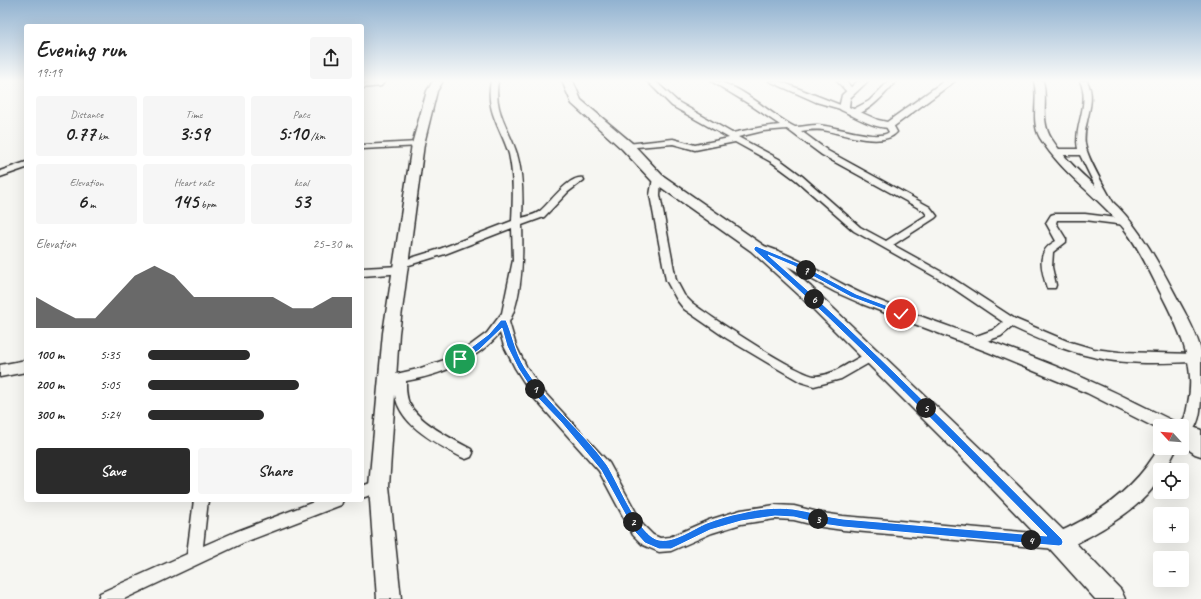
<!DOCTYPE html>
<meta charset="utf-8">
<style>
:root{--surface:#fff;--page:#f6f6f6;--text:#222;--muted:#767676;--accent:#2b2b2b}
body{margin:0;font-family:Caveat,sans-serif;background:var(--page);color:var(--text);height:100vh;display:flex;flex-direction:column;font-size:15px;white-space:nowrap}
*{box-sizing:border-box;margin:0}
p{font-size:13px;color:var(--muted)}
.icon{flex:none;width:22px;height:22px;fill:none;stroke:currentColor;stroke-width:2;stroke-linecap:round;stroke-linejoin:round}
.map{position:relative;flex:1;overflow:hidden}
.details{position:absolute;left:24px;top:24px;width:340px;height:478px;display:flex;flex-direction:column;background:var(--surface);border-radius:4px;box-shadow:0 4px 16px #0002}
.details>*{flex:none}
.needle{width:26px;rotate:296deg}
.tools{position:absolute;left:1153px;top:419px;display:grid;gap:8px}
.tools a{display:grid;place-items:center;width:36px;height:36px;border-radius:4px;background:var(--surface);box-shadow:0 4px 16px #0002;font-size:20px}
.pin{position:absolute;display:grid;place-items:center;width:34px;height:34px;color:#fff;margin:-17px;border:2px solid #fff;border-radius:50%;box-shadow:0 1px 4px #0007}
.km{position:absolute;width:20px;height:20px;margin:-10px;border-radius:50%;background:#222;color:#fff;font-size:11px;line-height:20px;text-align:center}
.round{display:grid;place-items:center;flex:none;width:42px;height:42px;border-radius:4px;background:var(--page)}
.summary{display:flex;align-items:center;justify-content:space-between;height:68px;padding:0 12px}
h1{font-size:22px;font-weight:700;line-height:30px}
.stats{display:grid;grid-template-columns:repeat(3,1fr);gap:6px;height:68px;padding:4px 12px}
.stats div{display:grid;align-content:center;border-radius:4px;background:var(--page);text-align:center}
.stats b{font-size:20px;font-weight:700}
.stats small{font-size:11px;font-weight:400}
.stats p{font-size:11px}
.chart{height:112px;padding:8px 12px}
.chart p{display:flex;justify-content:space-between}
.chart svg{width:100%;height:72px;margin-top:4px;fill:var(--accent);opacity:.7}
.primary-button{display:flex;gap:8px;margin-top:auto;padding:8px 12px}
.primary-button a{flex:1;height:46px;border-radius:4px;background:var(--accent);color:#fff;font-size:16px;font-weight:700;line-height:46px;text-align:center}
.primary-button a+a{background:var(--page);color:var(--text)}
ul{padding:0 12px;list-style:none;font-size:13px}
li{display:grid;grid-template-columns:64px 48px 1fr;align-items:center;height:30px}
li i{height:10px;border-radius:5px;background:var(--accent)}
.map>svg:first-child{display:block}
</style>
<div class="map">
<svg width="1201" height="599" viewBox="0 0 1201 599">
<rect width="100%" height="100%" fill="#f6f6f2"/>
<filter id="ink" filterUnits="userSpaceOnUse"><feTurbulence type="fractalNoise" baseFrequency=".025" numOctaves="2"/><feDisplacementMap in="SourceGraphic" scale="8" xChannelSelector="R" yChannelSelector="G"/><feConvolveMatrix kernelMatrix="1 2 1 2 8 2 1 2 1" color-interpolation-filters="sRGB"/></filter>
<g filter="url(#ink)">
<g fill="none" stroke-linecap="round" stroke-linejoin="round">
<defs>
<g id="minor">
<path d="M377,81H385L381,86L362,88V84Z"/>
<path d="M491,81H498C493,111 509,128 517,154C523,175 523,197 522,218C528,216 535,215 540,211C550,203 569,175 583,178L584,180L568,192L544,217L522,225C523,253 523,296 509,322L516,346L526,366L542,390L609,463L643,525L653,535L660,538L670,537L709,520L741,510L775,505L794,506L822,513L843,516L1056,535L1061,537L1064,542L1061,547L1056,549L843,530L822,527L794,520L775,519L741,524L712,533L671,551L659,552L643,545L633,535L599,471L534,398L515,368L504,346L500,333C477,360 441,375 406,381C406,388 406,396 409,403C418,422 452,439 471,449L473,453L471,457L466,459L461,457C432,441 393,422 394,384L387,385L383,383L381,380L383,377L418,369L456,356L487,333L502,313L513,260L512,228L445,254L406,266L402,267L397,264L398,262L437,250L512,221C513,199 514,176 509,154C501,128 485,111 491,81Z"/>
<path d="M647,81H655L678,102L732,133L763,127L780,125L749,104L711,81C738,81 770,115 795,127C802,127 810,125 817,125C831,125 878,142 889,132L885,125L886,123H892L897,132C883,149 841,133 823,130C815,129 808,130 801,131L828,151L930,207L937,216L935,218L893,245L949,276L1015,319L1067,341L1094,349L1119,352L1195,354L1199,355L1201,358L1199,361L1195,362C1161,363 1126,365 1093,357C1065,351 1038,339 1012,327L1001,336L975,345L971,344L969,341L971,338L993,330L1003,322L941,280L854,231L796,180L773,163L735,142L695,150L673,144L624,148L623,146L627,144L673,139L695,145L729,138L672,106ZM787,129L822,155L924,211L927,215L886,241L860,227L802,176L779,159L738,137L763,131Z"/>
<path d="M769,81H779L848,108L844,110L816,102Z"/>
<path d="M837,81H845L855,91L854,93H848Z"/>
<path d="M889,81H896C887,92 865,117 850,115V111L869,101Z"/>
<path d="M1080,81H1087C1098,102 1082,123 1085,144C1088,161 1108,192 1116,208L1114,210L1111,211L1106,208L1080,155H1056L1052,152L1056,149H1078C1073,127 1091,103 1080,81Z"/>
<path d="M418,142L422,144L421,146L362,149V145Z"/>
<path d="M26,162V168L0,177V171Z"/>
<path d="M657,175L661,178L660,195L676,280L684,295L692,303C709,316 801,377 816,376C838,375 852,358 872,352L876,353L878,356L876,359L841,379L814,386L801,382L768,363L726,338L684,309L677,300L666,280L650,195L653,178Z"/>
<path d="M1054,214H1085L1125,219L1130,222L1125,225L1085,220H1057L1056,223L1066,239V242L1053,252L1052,267L1056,285L1055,288H1047L1046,285C1041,267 1036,251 1056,241L1046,223L1051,215Z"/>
<path d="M1184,424L1201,430V442L1182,434V426H1179Z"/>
<path d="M379,480L384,482L386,486L384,490L362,498V486Z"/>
<path d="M194,500H208L203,546L235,532L319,500H343L341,505L245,542L124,599H98L100,593L187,554Z"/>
</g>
<g id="tertiary">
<path d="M858,81H868L850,98L849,107L878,120L887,122L944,81H955L893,127C878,131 854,116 841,110L839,108L842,95Z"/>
<path d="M1034,81H1043C1048,100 1040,120 1051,138C1068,165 1095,185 1118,207C1143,233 1159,264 1176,296C1185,313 1196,331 1201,351C1201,363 1201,378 1201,390C1201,404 1201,423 1191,432L1201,439V456L1195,454L1182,445V426H1176C1178,424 1181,423 1183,420C1186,417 1187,408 1188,403C1197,363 1177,325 1159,290C1149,270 1139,248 1125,230C1099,197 1062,174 1040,138C1030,120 1039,100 1034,81Z"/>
<path d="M757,244C797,254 834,283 872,298C948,328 1026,351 1099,385C1124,396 1148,409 1173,421L1175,426H1160V430L1087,393L988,352L862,304L835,292L791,268L752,251L751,248L752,245Z"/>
<path d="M400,266L405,267L407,270L405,273L362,276V268Z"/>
<path d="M26,360V372L0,377V365Z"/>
<path d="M1160,446V448H1177L1166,469L1160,470C1160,500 1085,541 1059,551L1052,549L1049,542L1052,535C1097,516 1136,489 1160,446Z"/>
</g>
<path id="secondary" d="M433,81H443L437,91L424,144L399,333L389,486L401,599H377L369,486L383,333L412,144L427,91Z"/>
<path id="primary" d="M562,81H573L581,100L632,143L662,175L763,245L811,287L985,453L1067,534L1121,590L1125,599H1095L1051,550L969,465L799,295L751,251L652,181L622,149L572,104Z"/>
</defs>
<use href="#minor" stroke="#2b2b2b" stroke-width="3"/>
<use href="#tertiary" stroke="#2b2b2b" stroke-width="3"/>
<use href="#secondary" stroke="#2b2b2b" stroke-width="3"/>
<use href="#primary" stroke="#2b2b2b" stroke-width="3"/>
<use href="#minor" fill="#f6f6f2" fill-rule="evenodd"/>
<use href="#tertiary" fill="#f6f6f2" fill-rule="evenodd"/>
<use href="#secondary" fill="#f6f6f2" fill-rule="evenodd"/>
<use href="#primary" fill="#f6f6f2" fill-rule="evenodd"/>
</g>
</g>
<linearGradient id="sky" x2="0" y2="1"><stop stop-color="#91b2d0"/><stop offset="0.49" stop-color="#fbfbf9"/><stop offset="1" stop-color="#fbfbf9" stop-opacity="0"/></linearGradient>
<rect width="1201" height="165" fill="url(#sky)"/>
<path fill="#1a73e8" stroke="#fff" d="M756,246L798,263L856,294L904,312V315H899L851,297L794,266L768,255C871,345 965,443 1062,539L1063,542L1062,545L1059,546L843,527L822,524L794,517L775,516L741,521L710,530L671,549H659L645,543L635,532L601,470L561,422L536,396L518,368L507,346L502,328L479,350L463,361L460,362L456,359L489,334L501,320H506C513,336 515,352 525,368C547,404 582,430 607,465C618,482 639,537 659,540C674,543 693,529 707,523C718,519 730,515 742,513C758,509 776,507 793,509C809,511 826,517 843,519L1047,536C951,440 857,340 754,250V248Z"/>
</svg>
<div class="tools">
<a><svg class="needle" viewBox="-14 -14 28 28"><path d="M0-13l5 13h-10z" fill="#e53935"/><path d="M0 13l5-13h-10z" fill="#767676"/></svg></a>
<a><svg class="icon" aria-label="locate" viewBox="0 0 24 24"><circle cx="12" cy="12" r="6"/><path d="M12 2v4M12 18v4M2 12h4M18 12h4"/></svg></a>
<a>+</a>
<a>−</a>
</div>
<div class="pin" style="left:460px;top:359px;background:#1e9e55"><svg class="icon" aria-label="arrive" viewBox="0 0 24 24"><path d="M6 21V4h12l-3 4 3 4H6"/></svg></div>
<div class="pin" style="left:901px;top:314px;background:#d93025"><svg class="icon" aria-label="check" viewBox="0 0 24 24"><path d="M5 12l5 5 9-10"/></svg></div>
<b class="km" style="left:535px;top:389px">1</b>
<b class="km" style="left:633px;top:522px">2</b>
<b class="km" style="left:818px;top:519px">3</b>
<b class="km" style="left:1031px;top:540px">4</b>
<b class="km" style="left:926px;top:408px">5</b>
<b class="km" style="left:814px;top:299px">6</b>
<b class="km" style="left:806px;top:270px">7</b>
<section class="details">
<div class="summary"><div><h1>Evening run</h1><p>19:19</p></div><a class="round"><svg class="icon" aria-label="share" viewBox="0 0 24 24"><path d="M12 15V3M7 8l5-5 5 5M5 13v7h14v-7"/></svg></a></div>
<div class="stats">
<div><p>Distance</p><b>0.77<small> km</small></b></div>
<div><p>Time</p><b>3:59</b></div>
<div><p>Pace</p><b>5:10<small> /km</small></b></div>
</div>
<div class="stats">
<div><p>Elevation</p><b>6<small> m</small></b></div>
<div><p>Heart rate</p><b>145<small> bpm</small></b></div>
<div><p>kcal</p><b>53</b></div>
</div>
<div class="chart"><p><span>Elevation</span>25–30 m</p>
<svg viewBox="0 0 160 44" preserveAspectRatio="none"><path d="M0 44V25L10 32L20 38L30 38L40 25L50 12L60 6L70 12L80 25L90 25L100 25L110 25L120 25L130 32L140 32L150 25L160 25V44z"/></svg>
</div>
<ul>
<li><b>100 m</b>5:35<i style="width:50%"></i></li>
<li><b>200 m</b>5:05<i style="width:74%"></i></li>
<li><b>300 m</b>5:24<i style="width:57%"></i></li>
</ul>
<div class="primary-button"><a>Save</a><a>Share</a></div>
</section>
</div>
